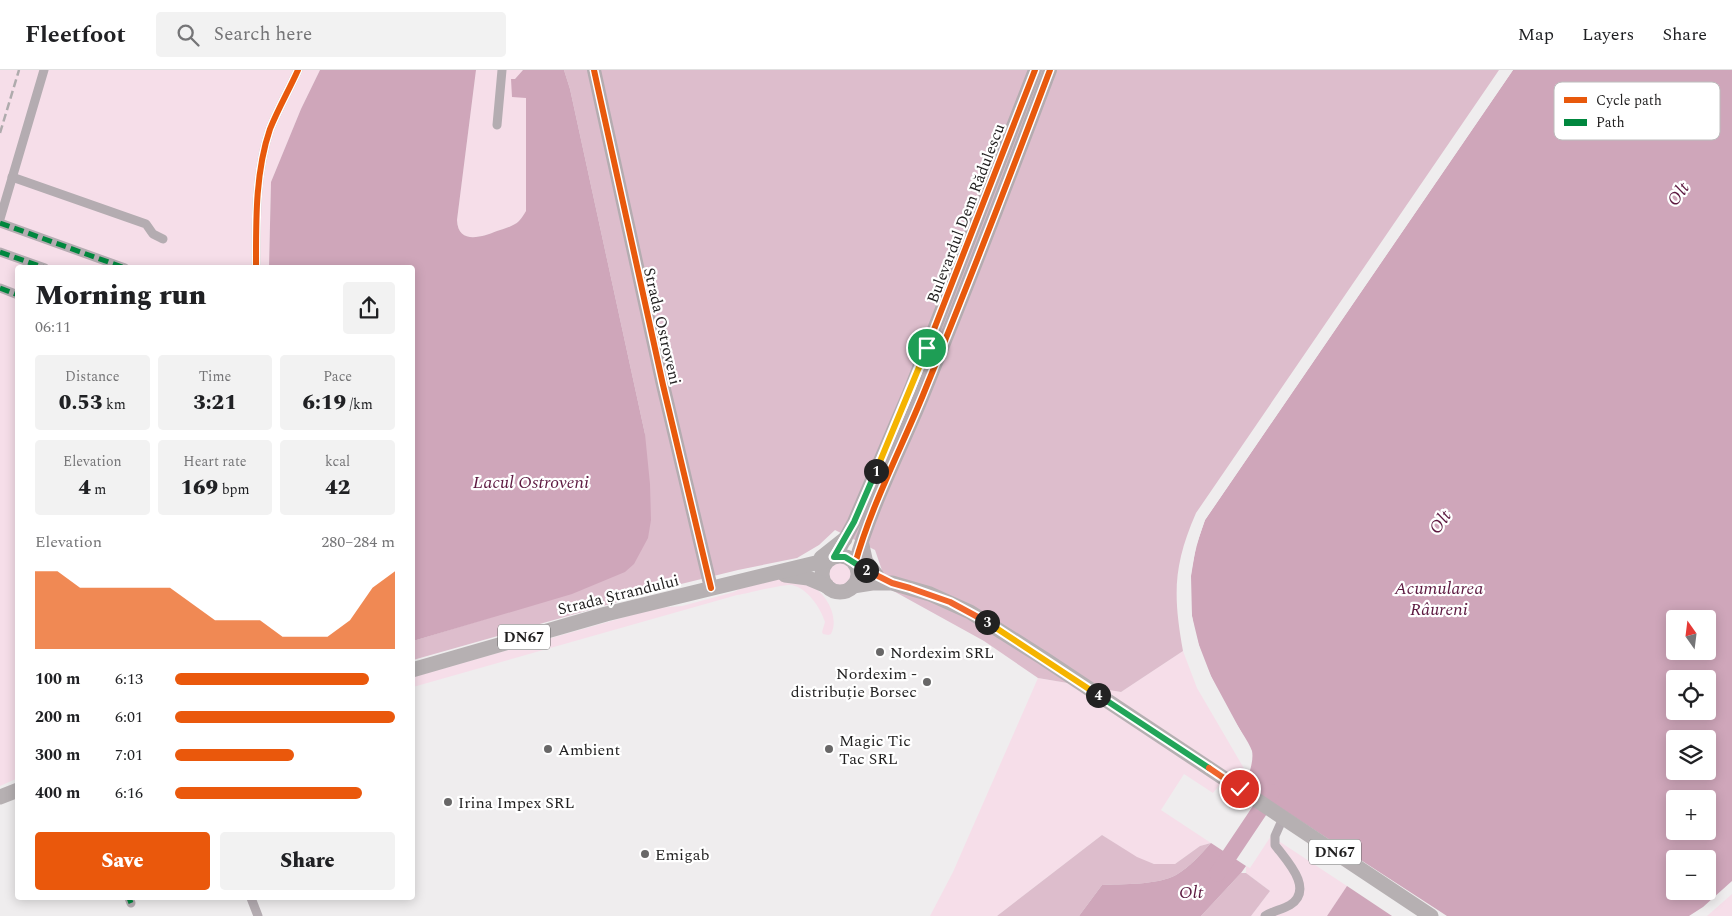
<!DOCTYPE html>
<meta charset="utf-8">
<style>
:root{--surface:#fff;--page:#f2f2f2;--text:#202124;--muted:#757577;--line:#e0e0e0;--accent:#ea580c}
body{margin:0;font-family:Spectral,serif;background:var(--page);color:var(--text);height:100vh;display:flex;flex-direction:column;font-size:19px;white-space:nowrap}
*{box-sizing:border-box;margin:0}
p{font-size:16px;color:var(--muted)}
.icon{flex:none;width:28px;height:28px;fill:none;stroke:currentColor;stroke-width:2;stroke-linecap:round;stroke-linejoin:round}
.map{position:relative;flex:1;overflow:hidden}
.panel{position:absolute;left:15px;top:195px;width:400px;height:635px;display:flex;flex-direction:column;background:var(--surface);border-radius:5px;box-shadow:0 2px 12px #0003}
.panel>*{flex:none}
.needle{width:32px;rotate:346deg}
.fabs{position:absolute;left:1666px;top:540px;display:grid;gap:10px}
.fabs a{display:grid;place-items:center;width:50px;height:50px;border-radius:5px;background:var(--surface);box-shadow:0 2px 12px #0003;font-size:25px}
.pin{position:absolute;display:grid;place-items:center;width:42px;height:42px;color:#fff;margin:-21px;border:2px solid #fff;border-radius:50%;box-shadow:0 1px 5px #0007}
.km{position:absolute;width:25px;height:25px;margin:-12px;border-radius:50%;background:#222;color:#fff;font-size:14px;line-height:25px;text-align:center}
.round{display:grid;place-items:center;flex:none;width:52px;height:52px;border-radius:5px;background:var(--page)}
.overview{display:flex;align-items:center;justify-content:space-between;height:85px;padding:0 20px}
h1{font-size:28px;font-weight:800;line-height:38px}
.metrics{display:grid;grid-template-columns:repeat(3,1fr);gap:8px;height:85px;padding:5px 20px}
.metrics div{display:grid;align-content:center;border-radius:5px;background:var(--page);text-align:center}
.metrics b{font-size:21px;font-weight:800}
.metrics small{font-size:14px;font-weight:400}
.metrics p{font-size:14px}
.chart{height:140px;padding:10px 20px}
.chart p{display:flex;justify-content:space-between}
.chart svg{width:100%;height:90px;margin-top:5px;fill:var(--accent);opacity:.7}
.button{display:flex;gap:10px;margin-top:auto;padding:10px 20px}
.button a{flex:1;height:58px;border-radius:5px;background:var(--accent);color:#fff;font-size:20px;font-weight:800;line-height:58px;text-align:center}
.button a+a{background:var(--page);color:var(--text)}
ul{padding:0 20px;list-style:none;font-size:16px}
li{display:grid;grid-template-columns:80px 60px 1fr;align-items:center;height:38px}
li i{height:12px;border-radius:6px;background:var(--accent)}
header{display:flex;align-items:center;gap:30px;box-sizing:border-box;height:70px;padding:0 25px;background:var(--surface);border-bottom:1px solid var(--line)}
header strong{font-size:24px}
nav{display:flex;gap:28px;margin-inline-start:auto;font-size:18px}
.search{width:350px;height:45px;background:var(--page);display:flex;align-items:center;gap:12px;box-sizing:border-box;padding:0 18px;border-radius:5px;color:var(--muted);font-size:19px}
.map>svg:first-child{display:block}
</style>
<header>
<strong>Fleetfoot</strong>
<div class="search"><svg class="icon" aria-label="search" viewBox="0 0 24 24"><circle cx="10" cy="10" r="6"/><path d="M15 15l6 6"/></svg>Search here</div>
<nav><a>Map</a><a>Layers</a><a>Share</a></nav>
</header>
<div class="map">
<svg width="1732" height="846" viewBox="0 0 1732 846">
<rect width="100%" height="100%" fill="#efedee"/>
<g fill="#f6dee9">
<path d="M0,0H320L301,39L271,112L269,197L18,198V708L0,716Z"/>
<path d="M476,0H523L515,9H511L526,28V141C524,144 522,148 519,151C514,156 504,159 497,161C482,167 458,175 457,150Z"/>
<circle cx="840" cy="504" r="11"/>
<path d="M785,509C792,510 801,511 808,514C825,521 840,546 831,564L828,565L823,564L822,562L825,552C820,537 808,519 792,515C782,514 749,523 737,525L413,617V607L657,538L682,536L734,522L745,516L769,510Z"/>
<path d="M1183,581L1197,618L1249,707L1244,714L1228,704L1213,723L1184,704L1161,740L1211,773L1200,776L1175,794H1154L1137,788L1102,765L997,846H930L953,802L1038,608L1121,622Z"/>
<path d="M1271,766L1347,816L1327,846H1251L1270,821L1246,803V796L1250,798Z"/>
<path d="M1732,824V846H1707Z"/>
</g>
<g fill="#ddbdcc">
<path d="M564,0H1499L1196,443C1173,496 1173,525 1183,581L1121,622L1038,608L984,571L888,518L875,480L835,460L819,475L797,488L738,500L677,515L413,590V571L492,547L645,364L570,19Z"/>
<path d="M1102,765L1137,787L1154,794H1175L1200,776L1211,773C1200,785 1190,797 1176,805C1158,815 1122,814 1102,815L1079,846H997Z"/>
<path d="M1241,803H1246L1270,821L1251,846H1201Z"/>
</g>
<g fill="#cfa6ba" fill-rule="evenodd">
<path d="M320,0H476L457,150C458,175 482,167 497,161C504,159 514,156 519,151C522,148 524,144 526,141V28L512,27L511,9H515L523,0H564L570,19L645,364L650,414L651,450L648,468L634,494L625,502L572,524L413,571L412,198L269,197L271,112L301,39Z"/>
<path d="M1513,0H1732V811L1703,837L1689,846H1447L1244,714C1249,707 1254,690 1252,681C1249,672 1236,654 1231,645C1214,615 1197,581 1192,546C1186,514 1194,480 1205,450ZM1675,549H1708V581H1675ZM1675,609H1708V641H1675ZM1675,669H1708V701H1675ZM1675,729H1708V761H1675ZM1675,789H1708V821H1675Z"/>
<path d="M1211,773L1246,796L1241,803L1201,846H1079L1102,815C1122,814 1158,815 1176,805C1190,797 1200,785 1211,773Z"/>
<path d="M1347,816L1392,846H1327Z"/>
</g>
<path fill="#efedee" d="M1510,0H1513L1205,450L1196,476L1191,506L1192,546L1199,575L1211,606L1252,682L1249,707L1247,703L1250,683L1209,607L1197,576L1189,547V506L1193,476L1203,449Z"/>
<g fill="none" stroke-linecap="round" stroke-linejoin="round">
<path stroke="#cfa6ba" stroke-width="16" d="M1217,804L1272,722"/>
<g stroke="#b4acb1" stroke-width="9">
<path d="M497,55L502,0"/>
<path d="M12,107L146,154L153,164L163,169"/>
<path d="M0,149L44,0"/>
<path d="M0,153L125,198"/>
<path d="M0,182L45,198"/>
<path d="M256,198C256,152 255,103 270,59C278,39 289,20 298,0"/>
<path d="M0,218L18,225"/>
<path d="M129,828L131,833"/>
<path d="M251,828L258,846"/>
<path d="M1265,846C1272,841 1282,840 1290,835C1315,819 1286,790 1275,775V766L1283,748"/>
</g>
<g stroke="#b4acb0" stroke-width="14">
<path d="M594,0L663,315L711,518"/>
<path d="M862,473L866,491L877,505"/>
<path d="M840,478L854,452L910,321L1035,0"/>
<path d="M855,494C871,436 900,381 923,325C967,217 1009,109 1050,0"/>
</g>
<g stroke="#b6b0b2" stroke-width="15">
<circle cx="840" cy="504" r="18"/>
<path d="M821,488L845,469"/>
<path d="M785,505L808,508L827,516"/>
<path d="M853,516L872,513H892L930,524L970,542L1043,588L1431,846"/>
<path d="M412,600L606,544L828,490"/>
<path d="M0,727L18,720"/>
</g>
<path stroke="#afabad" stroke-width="2.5" stroke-dasharray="8 4" stroke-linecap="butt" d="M0,63L19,0"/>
<g stroke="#00873e" stroke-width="5" stroke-dasharray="10 5" stroke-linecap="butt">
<path d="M0,153L125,198"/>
<path d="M0,182L45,198"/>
<path d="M0,218L18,225"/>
<path d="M129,828L131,833"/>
</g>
<defs>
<g id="cycleway">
<path d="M594,0L663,315L711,518"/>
<path d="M256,198C256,152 255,103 270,59C278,39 289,20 298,0"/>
<path d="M833,487L854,452L910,321L1035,0"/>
<path d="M855,494C871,436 900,381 923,325C967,217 1009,109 1050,0"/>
</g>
</defs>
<use href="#cycleway" stroke="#fff" stroke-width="9"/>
<use href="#cycleway" stroke="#e8590c" stroke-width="6"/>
</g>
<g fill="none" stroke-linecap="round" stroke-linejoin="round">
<defs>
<path id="split-1" d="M876,401L927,278"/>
<path id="split-2" d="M866,500L845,487H834L854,452L876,401"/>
<path id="split-3" d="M866,500L892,513L910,518L950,532L987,552"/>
<path id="split-4" d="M987,552L1098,625"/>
<path id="split-5" d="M1098,625L1209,698"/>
<path id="split-6" d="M1209,698L1240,719"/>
</defs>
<use href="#split-1" stroke="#fff" stroke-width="10"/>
<use href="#split-2" stroke="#fff" stroke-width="10"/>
<use href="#split-3" stroke="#fff" stroke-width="10"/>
<use href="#split-4" stroke="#fff" stroke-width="10"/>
<use href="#split-5" stroke="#fff" stroke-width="10"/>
<use href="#split-6" stroke="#fff" stroke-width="10"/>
<use href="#split-1" stroke="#f5b400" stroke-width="6"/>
<use href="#split-2" stroke="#22a559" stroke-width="6"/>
<use href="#split-3" stroke="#f0652b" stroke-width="6"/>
<use href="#split-4" stroke="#f5b400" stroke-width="6"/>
<use href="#split-5" stroke="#22a559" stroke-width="6"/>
<use href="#split-6" stroke="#f0652b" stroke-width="6"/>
</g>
<g fill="#686767" stroke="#fff" stroke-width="2">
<circle cx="880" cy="582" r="5"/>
<circle cx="927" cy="612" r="5"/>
<circle cx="548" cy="679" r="5"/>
<circle cx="829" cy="679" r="5"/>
<circle cx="448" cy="732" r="5"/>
<circle cx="645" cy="784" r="5"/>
</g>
<g text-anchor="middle" stroke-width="4.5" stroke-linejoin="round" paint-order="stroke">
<g fill="#fff" stroke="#636262" stroke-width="1">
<rect x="498" y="554.5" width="52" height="25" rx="4"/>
<rect x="1309" y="769.5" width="52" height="25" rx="4"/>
</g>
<g font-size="15" font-weight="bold" fill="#201f1f">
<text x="524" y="572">DN67</text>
<text x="1335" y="787">DN67</text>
</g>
<g font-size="16" fill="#201f1f" stroke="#fff">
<text transform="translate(965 143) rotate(-69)" y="6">Bulevardul Dem Rădulescu</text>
<text transform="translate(663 256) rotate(77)" y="6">Strada Ostroveni</text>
<text transform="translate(618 524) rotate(-14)" y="6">Strada Ștrandului</text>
</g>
<g font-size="16" fill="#201f1f" stroke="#fff" text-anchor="start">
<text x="890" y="588">Nordexim SRL</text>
<text x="917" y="609" text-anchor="end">Nordexim -<tspan x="917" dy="18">distribuție Borsec</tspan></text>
<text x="839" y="676">Magic Tic<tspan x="839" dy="18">Tac SRL</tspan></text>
<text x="558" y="685">Ambient</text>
<text x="458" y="738">Irina Impex SRL</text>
<text x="655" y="790">Emigab</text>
</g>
<g font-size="18" font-style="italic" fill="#5d1940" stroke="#fff">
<text transform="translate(1678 124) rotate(-54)" y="6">Olt</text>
<text x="531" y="418">Lacul Ostroveni</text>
<text transform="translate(1440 452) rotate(-54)" y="6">Olt</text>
<text x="1439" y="524">Acumularea<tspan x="1439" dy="21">Râureni</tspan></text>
<text x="1191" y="828">Olt</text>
</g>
</g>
<rect x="1554" y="12" width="166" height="58" rx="8" fill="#fff" stroke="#bcbcbc" stroke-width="1"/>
<rect x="1564" y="27" width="23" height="6" fill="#e8590c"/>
<rect x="1564" y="49" width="23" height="7" fill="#00873e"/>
<g font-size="14" fill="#201f1f">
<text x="1596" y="35">Cycle path</text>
<text x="1596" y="57">Path</text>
</g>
</svg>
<div class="fabs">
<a><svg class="needle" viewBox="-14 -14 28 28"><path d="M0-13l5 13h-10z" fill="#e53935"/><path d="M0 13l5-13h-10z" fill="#757577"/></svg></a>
<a><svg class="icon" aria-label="locate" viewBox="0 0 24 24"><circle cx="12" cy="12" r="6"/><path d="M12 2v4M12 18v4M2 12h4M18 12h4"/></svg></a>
<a><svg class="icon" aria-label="layers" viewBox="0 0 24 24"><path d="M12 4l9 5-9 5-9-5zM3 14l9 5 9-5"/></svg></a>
<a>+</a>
<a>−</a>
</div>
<div class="pin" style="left:927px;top:278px;background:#1e9e55"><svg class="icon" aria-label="arrive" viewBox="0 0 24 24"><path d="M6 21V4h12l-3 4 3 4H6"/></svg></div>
<div class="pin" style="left:1240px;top:719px;background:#d93025"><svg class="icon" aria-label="check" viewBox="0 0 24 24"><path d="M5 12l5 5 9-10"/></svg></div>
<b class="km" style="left:876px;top:401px">1</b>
<b class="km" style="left:866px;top:500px">2</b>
<b class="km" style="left:987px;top:552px">3</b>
<b class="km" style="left:1098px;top:625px">4</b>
<section class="panel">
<div class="overview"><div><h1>Morning run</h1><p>06:11</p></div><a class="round"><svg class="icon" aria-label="share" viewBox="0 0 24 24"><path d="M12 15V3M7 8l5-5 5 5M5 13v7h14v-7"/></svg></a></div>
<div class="metrics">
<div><p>Distance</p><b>0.53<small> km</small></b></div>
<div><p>Time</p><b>3:21</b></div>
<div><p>Pace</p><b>6:19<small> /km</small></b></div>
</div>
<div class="metrics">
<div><p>Elevation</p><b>4<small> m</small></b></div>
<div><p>Heart rate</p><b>169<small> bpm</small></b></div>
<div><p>kcal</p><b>42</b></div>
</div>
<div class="chart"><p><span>Elevation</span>280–284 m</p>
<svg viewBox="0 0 160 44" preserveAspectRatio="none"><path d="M0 44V6L10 6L20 14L30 14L40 14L50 14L60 14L70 22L80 30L90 30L100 30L110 38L120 38L130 38L140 30L150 14L160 6V44z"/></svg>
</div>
<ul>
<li><b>100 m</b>6:13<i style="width:88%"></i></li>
<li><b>200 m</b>6:01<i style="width:100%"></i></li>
<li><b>300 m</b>7:01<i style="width:54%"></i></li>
<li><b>400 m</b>6:16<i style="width:85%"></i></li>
</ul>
<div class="button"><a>Save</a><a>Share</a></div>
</section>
</div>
